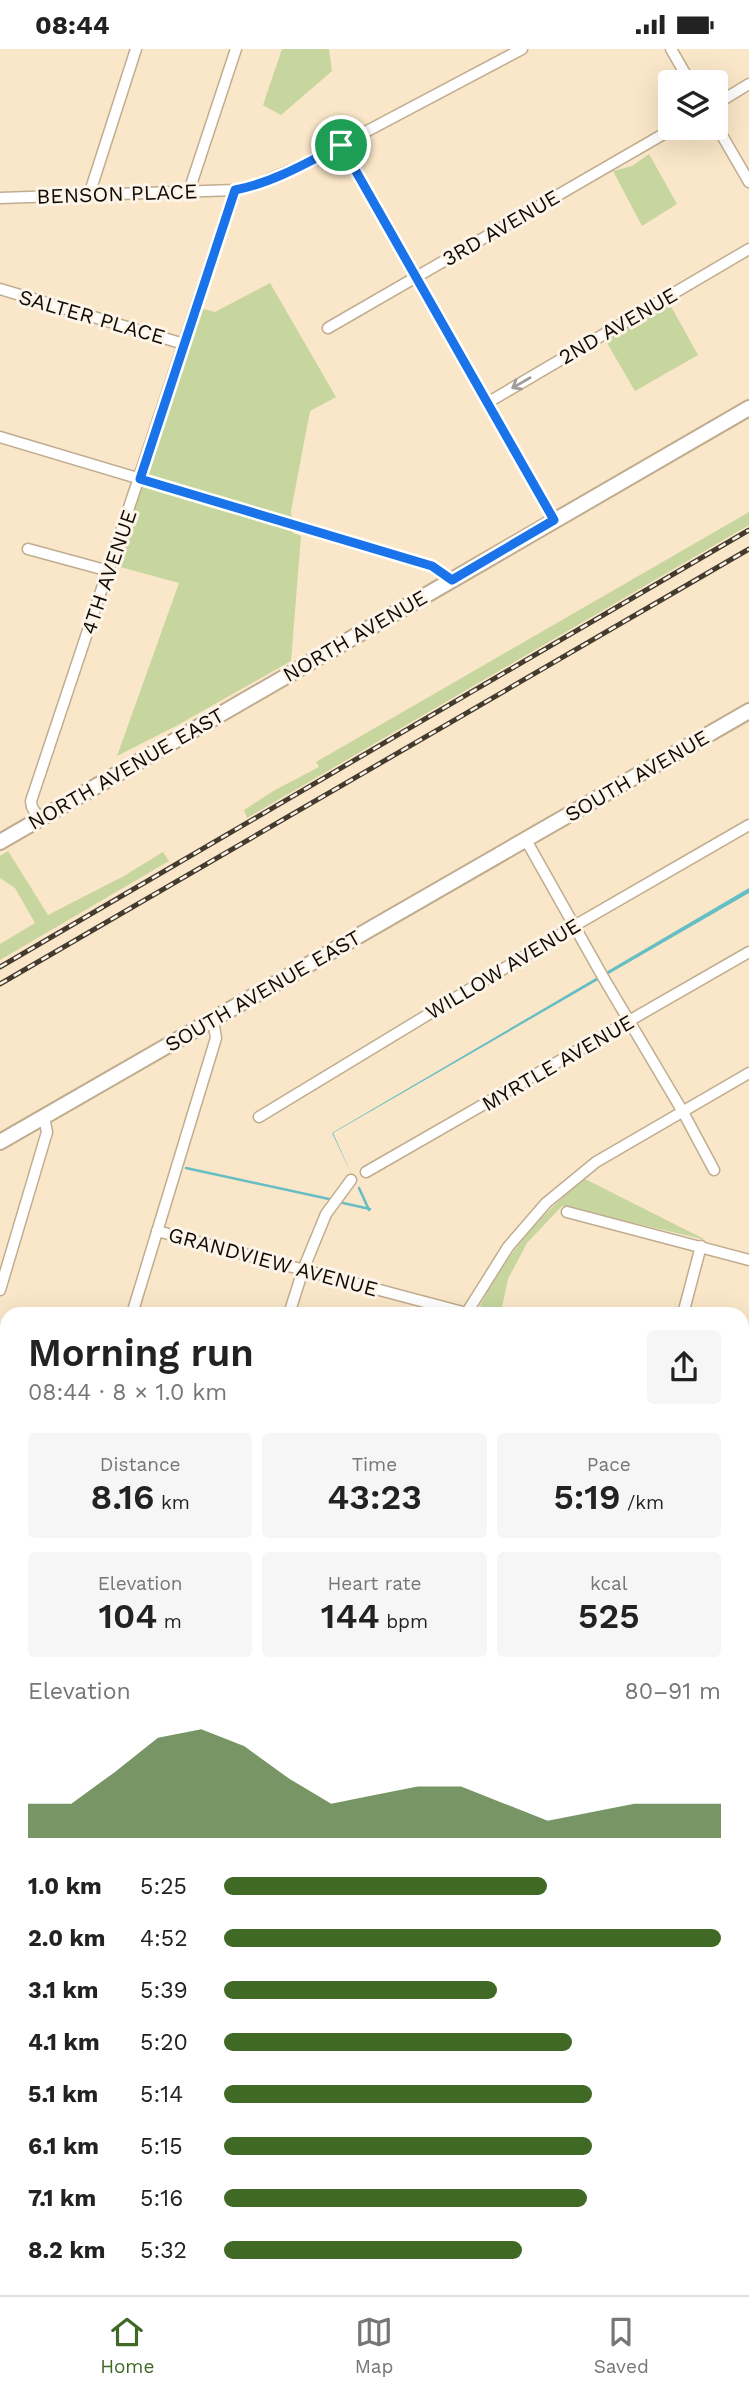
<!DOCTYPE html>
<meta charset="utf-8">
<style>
:root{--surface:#fff;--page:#f6f6f6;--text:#222;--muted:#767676;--line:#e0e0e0;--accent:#406925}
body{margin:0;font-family:"Work Sans",sans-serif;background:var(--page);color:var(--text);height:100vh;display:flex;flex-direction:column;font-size:26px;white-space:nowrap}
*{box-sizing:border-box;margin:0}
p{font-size:23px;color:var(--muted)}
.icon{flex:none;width:38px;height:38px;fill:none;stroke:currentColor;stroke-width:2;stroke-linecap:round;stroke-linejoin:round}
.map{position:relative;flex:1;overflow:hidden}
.side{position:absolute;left:0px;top:1258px;width:749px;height:989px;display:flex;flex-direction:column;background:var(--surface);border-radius:21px 21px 0 0;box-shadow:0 7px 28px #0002}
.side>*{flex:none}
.fabs{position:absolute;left:658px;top:21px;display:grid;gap:14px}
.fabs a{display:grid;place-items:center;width:70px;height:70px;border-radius:7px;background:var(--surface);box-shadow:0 7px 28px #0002;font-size:35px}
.pin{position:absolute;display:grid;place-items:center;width:60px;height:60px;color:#fff;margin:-30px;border:4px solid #fff;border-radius:50%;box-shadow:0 2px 7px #0007}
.round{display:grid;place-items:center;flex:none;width:74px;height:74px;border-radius:7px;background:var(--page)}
.summary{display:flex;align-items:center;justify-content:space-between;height:119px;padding:0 28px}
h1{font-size:38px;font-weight:600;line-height:52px}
.stats{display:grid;grid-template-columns:repeat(3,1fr);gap:10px;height:119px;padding:7px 28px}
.stats div{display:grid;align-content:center;border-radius:7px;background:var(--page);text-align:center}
.stats b{font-size:35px;font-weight:600}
.stats small{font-size:19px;font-weight:400}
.stats p{font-size:19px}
.chart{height:196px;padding:14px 28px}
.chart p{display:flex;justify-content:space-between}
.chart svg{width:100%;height:126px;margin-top:7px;fill:var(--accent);opacity:.7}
ul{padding:0 28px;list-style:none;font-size:23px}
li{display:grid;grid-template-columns:112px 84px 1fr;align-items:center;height:52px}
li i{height:18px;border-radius:9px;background:var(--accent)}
.status{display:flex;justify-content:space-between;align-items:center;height:49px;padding:0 35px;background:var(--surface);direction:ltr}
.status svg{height:19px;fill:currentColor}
.tabs{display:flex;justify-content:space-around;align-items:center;height:98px;border-top:2px solid var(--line);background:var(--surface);font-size:19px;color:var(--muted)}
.tabs a{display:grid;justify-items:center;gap:4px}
.tabs .current{color:var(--accent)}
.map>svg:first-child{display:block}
</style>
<div class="status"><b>08:44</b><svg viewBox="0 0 49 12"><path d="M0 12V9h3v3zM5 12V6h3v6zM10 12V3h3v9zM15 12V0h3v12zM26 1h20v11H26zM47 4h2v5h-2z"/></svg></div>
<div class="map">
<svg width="749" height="2246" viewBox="0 0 749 2246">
<rect width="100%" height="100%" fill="#fae6c8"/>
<g fill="#c6d69e">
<path d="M282,0H329L332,22L281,66L263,56Z"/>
<path d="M649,105L677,155L642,177L613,122L632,117Z"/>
<path d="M270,234L336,348L310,362L291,462L293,484L301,487L291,612L176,677L117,707L179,534L113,516L193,257L215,263Z"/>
<path d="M668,252L698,306L635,342L604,289Z"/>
<path d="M749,463V476L247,769L244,761L275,741L319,718L316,713Z"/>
<path d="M8,802L48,866L124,827L163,803L169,812L0,911V895L35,874L15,839L0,829V807Z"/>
<path d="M585,1130L706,1191L562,1157L527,1194L508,1230L501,1263L480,1257C505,1207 540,1165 585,1130Z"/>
<path d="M742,1638L749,1640V1746L742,1744Z"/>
</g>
<path fill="#65bec3" d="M749,839V844L333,1084L352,1126L332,1084Z"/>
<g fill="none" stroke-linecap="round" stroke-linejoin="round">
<g stroke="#65bec3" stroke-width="2.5">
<path d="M186,1119L329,1150"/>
<path d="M359,1139L369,1161"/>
<path d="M343,1154L370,1160"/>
</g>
<defs>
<g id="minor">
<path d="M671,0L690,33"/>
<path d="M716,55L749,35"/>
<path d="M716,76L749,133"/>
<path d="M341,96L554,471"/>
<path d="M189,142L236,0"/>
<path d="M89,146L136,0"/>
<path d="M0,149L235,141L253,137L303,116L522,0"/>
<path d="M0,240L184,295"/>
<path d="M328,279L674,79"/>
<path d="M487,354L749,200"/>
<path d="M0,388L432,517L452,531"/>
<path d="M28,500L109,522"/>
<path d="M39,770L32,758L31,752L235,141"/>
<path d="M526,791L603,928L683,1063L714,1121"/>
<path d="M259,1068L574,877L749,776"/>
<path d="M366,1123L749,903"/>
<path d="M567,1163L749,1211"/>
<path d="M157,1182L470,1265"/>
<path d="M0,1241L47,1083L44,1068"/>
<path d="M132,1265L216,989L213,971"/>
<path d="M289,1265L303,1221L326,1165L351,1131"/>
<path d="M466,1265L508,1198L546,1154L596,1113L749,1024"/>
<path d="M683,1265L701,1197"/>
<path d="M742,1316L749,1318"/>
<path d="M0,1359L7,1362"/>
<path d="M742,1423L749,1425"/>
<path d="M742,1530L749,1532"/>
<path d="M0,1893L7,1889"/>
<path d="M0,2080L7,2082"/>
<path d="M742,2121L749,2123"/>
<path d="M601,2240L624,2246"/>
<path d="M141,2246L143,2240"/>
</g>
<g id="secondary">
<path d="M0,793L749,359"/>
<path d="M0,1093L749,662"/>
<path d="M0,1657L7,1659"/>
<path d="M742,1845L749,1847"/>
</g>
</defs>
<use href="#minor" stroke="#c0ad90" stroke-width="13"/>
<use href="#secondary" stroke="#c0ad90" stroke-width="18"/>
<use href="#minor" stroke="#fff" stroke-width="10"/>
<use href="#secondary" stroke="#fff" stroke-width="14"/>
<defs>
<g id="rail">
<path d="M0,918L749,481"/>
<path d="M0,935L749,500"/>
</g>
</defs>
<use href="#rail" stroke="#443a2e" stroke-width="5"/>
<use href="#rail" stroke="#fdf5e9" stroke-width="2.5" stroke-dasharray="8" stroke-linecap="butt"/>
</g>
<defs><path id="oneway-shaft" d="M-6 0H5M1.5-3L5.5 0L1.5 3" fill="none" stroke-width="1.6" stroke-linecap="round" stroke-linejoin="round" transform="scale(1.75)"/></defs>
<use stroke="#a09d9a" href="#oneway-shaft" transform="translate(521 334) rotate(150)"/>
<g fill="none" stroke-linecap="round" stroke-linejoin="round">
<defs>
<path id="route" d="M341,96L554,471L452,531L432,517L140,430L235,141C272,134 307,114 341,96Z"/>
</defs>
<use href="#route" stroke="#fff" stroke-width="14"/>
<use href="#route" stroke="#1a73e8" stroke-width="9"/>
</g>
<g text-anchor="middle" stroke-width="6" stroke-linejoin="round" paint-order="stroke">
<g font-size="21" fill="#110a03" stroke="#fdf5e9">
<text transform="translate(117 145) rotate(-2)" y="7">BENSON PLACE</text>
<text transform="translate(501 179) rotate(-30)" y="7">3RD AVENUE</text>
<text transform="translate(92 268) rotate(16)" y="7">SALTER PLACE</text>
<text transform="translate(618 277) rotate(-30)" y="7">2ND AVENUE</text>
<text transform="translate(109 523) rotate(-71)" y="7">4TH AVENUE</text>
<text transform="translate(355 587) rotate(-30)" y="7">NORTH AVENUE</text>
<text transform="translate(126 720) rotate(-30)" y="7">NORTH AVENUE EAST</text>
<text transform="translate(637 727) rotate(-30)" y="7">SOUTH AVENUE</text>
<text transform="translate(503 920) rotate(-31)" y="7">WILLOW AVENUE</text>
<text transform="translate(263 942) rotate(-30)" y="7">SOUTH AVENUE EAST</text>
<text transform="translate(558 1014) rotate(-30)" y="7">MYRTLE AVENUE</text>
<text transform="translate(273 1213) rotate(15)" y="7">GRANDVIEW AVENUE</text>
</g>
</g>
</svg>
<div class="fabs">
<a><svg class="icon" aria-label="layers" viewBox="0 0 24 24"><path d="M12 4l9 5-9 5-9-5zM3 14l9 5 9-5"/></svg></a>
</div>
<div class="pin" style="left:341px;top:96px;background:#1e9e55"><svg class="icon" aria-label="arrive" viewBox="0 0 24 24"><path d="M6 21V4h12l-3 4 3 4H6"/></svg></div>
<section class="side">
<div class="summary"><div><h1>Morning run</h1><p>08:44 · 8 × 1.0 km</p></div><a class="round"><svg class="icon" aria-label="share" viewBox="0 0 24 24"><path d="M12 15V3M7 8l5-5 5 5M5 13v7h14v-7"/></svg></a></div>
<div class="stats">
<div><p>Distance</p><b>8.16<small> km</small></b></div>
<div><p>Time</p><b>43:23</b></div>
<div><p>Pace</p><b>5:19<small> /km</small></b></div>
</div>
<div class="stats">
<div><p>Elevation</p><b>104<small> m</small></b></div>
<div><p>Heart rate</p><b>144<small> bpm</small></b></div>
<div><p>kcal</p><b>525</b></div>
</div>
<div class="chart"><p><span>Elevation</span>80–91 m</p>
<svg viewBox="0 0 160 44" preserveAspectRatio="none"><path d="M0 44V32L10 32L20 21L30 9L40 6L50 12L60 23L70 32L80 29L90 26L100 26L110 32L120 38L130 35L140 32L150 32L160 32V44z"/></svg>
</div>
<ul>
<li><b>1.0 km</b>5:25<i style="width:65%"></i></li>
<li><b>2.0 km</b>4:52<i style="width:100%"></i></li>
<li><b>3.1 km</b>5:39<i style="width:55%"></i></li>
<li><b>4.1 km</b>5:20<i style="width:70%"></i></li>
<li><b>5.1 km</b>5:14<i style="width:74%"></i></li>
<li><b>6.1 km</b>5:15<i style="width:74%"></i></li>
<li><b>7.1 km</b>5:16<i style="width:73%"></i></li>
<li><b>8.2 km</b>5:32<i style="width:60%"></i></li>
</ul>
</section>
</div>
<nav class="tabs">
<a class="current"><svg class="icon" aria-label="home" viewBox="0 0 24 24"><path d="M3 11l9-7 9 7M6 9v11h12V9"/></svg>Home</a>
<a><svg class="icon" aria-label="map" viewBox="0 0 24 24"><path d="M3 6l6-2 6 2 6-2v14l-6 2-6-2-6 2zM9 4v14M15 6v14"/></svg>Map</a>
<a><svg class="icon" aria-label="saved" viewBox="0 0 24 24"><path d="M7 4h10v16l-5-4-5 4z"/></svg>Saved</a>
</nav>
